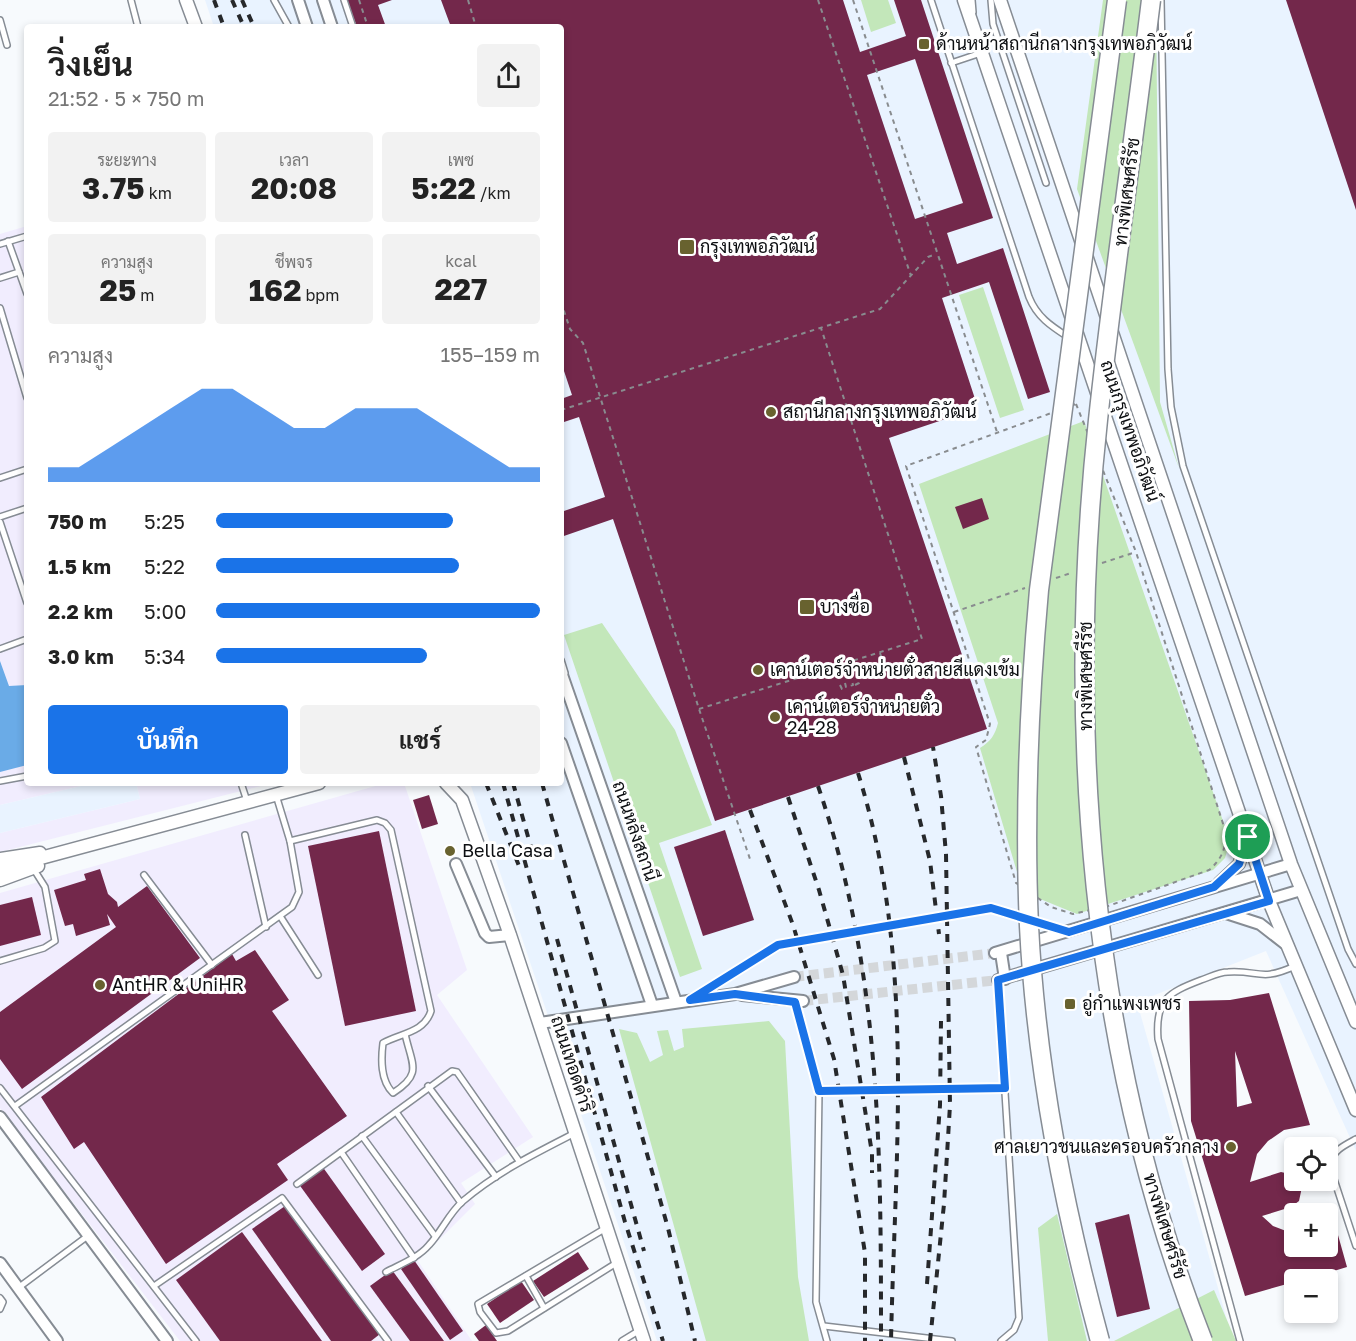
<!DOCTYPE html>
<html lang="th">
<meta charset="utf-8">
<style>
:root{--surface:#fff;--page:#f2f2f2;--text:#222;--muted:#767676;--accent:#1a73e8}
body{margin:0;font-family:"Golos Text",Sarabun,sans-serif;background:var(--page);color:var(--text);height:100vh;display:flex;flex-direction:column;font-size:22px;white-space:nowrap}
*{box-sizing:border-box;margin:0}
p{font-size:20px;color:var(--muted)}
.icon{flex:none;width:33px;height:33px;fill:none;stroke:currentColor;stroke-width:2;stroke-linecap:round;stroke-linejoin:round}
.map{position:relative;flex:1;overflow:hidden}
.side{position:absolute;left:24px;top:24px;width:540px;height:762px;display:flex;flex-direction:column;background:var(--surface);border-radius:6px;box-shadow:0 3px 9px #0003}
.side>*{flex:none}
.tools{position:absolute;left:1284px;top:1137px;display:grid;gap:12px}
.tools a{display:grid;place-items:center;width:54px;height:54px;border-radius:6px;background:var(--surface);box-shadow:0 3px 9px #0003;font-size:30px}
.pin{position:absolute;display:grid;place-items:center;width:51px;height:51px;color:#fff;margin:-26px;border:3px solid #fff;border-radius:50%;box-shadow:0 2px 6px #0007}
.round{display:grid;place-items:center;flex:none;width:63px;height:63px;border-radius:6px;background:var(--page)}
.head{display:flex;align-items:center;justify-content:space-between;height:102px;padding:0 24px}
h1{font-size:33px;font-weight:700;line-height:45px}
.figures{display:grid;grid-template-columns:repeat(3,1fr);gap:9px;height:102px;padding:6px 24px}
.figures div{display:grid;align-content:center;border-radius:6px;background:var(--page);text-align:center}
.figures b{font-size:30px;font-weight:700}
.figures small{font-size:16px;font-weight:400}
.figures p{font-size:16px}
.chart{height:168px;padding:12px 24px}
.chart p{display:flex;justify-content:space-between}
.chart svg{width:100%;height:108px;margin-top:6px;fill:var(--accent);opacity:.7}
.cta{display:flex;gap:12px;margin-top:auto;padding:12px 24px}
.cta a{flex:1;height:69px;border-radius:6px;background:var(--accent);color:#fff;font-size:24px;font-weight:700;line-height:69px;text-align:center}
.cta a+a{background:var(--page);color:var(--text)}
ul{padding:0 24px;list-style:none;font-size:20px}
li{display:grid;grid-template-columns:96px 72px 1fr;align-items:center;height:45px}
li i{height:15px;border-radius:8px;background:var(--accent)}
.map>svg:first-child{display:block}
</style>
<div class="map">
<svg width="1356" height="1341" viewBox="0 0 1356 1341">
<rect width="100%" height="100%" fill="#f7fafd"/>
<g fill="#f1edfe">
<path d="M27,226V783H94L0,805V234Z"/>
<path d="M136,783H273L0,852V833L140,799Z"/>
<path d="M386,783H404L467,970L437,995L533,1137L461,1183L475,1204L418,1261L472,1341H180L0,1108V893Z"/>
</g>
<g fill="#e9f3ff">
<path d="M205,0H1356V1151L1266,951L1137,1002L1233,1341H657L470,783H561V27H214Z"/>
<path d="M94,783H136L140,799L0,833V805Z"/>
</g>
<g fill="#c3e7ba">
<path d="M861,0H888L896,23L871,32Z"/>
<path d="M1103,0H1156L1160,402L1179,468L1077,189Z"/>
<path d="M983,287L1024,410L1000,418L959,295Z"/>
<path d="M1084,421L1230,841L1225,858L1213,870L1077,914L1023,892L980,748C991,741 995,735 998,723L919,484Z"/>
<path d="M602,623L675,730L712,825L659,843L702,969L680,977L564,635Z"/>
<path d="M769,1021L785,1041L798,1277L809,1341H706L619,1029L637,1033L650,1062L663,1055L657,1031L668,1030L674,1051L684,1047L682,1029Z"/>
<path d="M1057,1214L1087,1341H1048L1038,1228Z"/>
<path d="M1214,1290L1236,1341H1114Z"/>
</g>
<path fill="#6aabe7" d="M0,661L9,686L27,685V765L0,772Z"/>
<g fill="#73284b" fill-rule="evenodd">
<path d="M347,0H392L378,5L386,27H357Z"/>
<path d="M441,0H843L860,52L906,36L894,0H921L993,218L947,233L957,264L1003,248L1050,392L1028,399L989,282L942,298L978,408L889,438L987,729L715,821L613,519L561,537V512L605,497L579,417L561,423V399L572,395L561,362V27H451ZM915,59L963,203L915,219L867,75Z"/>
<path d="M1286,0H1356V210Z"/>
<path d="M982,498L989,519L963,529L955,507Z"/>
<path d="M429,795L438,824L422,829L413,800Z"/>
<path d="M725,830L754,920L703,936L674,847Z"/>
<path d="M379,831L416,1011L345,1026L308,846Z"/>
<path d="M100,869L108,894L117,902L118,907L147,886L200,958L22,1089L0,1059V1012L116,927L107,914L110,925L76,936L73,924L65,926L54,890L86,880L84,874Z"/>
<path d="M32,897L41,935L0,946V905Z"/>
<path d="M255,950L289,1000L272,1011L347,1116L277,1164L288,1180L166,1264L84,1142L74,1149L41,1097L232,954L236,961Z"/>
<path d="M1269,993L1310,1125L1284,1130L1268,1141L1257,1154L1250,1182L1281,1172L1294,1175V1180H1300L1302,1187L1299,1201L1291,1207L1262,1216L1273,1226L1294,1234V1246H1328V1231L1336,1228L1347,1267L1304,1280H1294V1282L1245,1296L1191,1121L1189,1001L1230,1000ZM1235,1051L1252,1103L1237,1107Z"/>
<path d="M322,1166L385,1254L362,1271L298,1183Z"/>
<path d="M288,1204L380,1334L371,1341H331L252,1229Z"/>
<path d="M1129,1214L1150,1309L1117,1317L1095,1223Z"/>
<path d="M242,1232L322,1341H220L176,1280Z"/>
<path d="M578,1252L589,1269L544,1297L533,1281Z"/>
<path d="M414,1260L463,1331L450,1340L401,1269Z"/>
<path d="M392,1270L444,1341H410L370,1286Z"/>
<path d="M521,1281L534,1300L500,1323L487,1304Z"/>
<path d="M486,1325L497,1341H479L474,1334Z"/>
</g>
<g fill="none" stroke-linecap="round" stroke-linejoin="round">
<g stroke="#d4d7da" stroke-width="10" stroke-dasharray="10 5" stroke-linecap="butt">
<path d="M794,977L995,953"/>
<path d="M803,1001L998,980"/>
</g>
<defs>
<g id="service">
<path d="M131,0L138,27"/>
<path d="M274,0L289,27"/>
<path d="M344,0L353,27"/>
<path d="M931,0L1029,297C1037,317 1051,326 1068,337"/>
<path d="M972,0L973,12"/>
<path d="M991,0L993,24L1046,183"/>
<path d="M1161,0L1168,369L1171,407L1183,466L1348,949L1356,964"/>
<path d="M0,20L7,45"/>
<path d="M951,63L981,53"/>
<path d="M8,241L27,294"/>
<path d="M0,244L27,236"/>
<path d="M0,278L19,272"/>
<path d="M0,308L27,398"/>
<path d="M0,478L27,469"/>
<path d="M0,517L27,508"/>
<path d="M0,522L27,603"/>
<path d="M0,649L27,639"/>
<path d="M561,660L565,673"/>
<path d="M0,781L27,776"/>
<path d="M241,783L247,801"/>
<path d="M245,835L266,927"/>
<path d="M290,841L377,820L385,823L391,830L431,1011C424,1033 401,1033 383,1043C381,1059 380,1080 393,1093C423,1074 412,1065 405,1034"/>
<path d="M144,875L212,965"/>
<path d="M280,916L318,975"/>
<path d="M1034,921L1065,931"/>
<path d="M0,961L44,948L55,941L45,887L33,868"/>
<path d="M998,980L1019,1318L1014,1330L1001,1341"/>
<path d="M694,998L778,945L991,908L1025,918"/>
<path d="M795,1002L819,1091L816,1302L827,1341"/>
<path d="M428,1086L496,1177"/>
<path d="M0,1088L196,1341"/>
<path d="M819,1091L1005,1088"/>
<path d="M15,1106L292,907L299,892L290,841L276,795"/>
<path d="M396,1112L461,1203"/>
<path d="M362,1136L435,1236"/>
<path d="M1356,1139C1343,1146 1334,1150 1329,1164L1356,1246"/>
<path d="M297,1184L341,1152"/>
<path d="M606,1228L478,1304L480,1312L496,1333L508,1331L618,1262"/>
<path d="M414,1258L341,1152L452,1071L457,1072L519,1161"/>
<path d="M386,1272C401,1264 418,1258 429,1245C442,1231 449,1213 463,1201C497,1172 536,1153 575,1133"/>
<path d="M526,1276L544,1308"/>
<path d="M154,1286L282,1198L388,1341"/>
<path d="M18,1288L89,1235"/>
<path d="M0,1298L3,1302L0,1309"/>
<path d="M824,1326L952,1341"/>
<path d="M622,1341L640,1330"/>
<path d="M1240,1341L1158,1039C1155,1000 1167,993 1201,980C1210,977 1219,972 1228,972C1260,970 1260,982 1295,966"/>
</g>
<g id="minor">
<path d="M298,0L307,27"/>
<path d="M323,0L332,27"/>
<path d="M561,672L676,1002"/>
<path d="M561,743L652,1005"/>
<path d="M456,864L485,933L489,937L510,935"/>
<path d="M1219,883L1239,864L1248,837"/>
<path d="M1226,913L1260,924L1287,945"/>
<path d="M995,953L1291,864"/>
<path d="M1001,953L1005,979"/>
<path d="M998,980L1301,890"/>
<path d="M742,995L803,1001"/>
<path d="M540,1023L735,994L794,977"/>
<path d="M0,1117L167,1341"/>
<path d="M0,1263L57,1341"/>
</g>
<g id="tertiary">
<path d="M186,0L196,27"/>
<path d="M964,0L1269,901L1356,1110"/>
<path d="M1000,0L1291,864L1356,1022"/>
<path d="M446,783L462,800L510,935L644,1341"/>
<path d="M0,859L40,853"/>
<path d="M0,869L319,783"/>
<path d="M0,880L38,866"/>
</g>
</defs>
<use href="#service" stroke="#868c94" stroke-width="8"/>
<use href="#minor" stroke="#868c94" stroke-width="14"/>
<use href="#tertiary" stroke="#868c94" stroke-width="15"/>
<g stroke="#898c8f" stroke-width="2" stroke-dasharray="4.5 4.5" stroke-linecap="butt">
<path d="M359,0L368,27"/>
<path d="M468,0L476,27"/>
<path d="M818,0L911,276"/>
<path d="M853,0L997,432"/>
<path d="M561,302L570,329L583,343L699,709L750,859"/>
<path d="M1076,404L1136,552L1226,833C1226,849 1221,860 1209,870L1108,906L1073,914L1051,907L1016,883L976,747L986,740L990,724L906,466Z"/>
<path d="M561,410L880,309L928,257L936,254"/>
<path d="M1102,563L1136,552"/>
<path d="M1056,578L1071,573"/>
<path d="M954,612L1025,588"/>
<path d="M880,653L885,668"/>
<path d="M883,671L888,669"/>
<path d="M845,683L846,687L853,685L852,681"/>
<path d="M840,685L842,689L846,687"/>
<path d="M855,685L859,683L857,679"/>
<path d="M699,709L922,639L821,328"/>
</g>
<use href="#service" stroke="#fff" stroke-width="5"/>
<use href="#minor" stroke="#fff" stroke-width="10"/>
<use href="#tertiary" stroke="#fff" stroke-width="12"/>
<g stroke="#26282b" stroke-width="4" stroke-dasharray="8 8" stroke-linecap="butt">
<path d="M214,0L224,27"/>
<path d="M232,0L244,27"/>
<path d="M242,0L254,27"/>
<path d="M904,757L930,861L939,934"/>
<path d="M858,773C916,957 895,1151 891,1341"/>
<path d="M486,783L519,866"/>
<path d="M503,783L625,1222L663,1341"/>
<path d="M513,783L534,858"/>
<path d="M542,783L668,1228L695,1341"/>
<path d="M818,786C881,969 881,1151 881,1341"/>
<path d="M788,797L819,890L843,975L872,1153V1173"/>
<path d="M750,810L793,925L834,1059L865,1253V1341"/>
<path d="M557,939L644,1251"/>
<path d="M927,1284L940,1105L941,1021"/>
<path d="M930,1341L944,1204L950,1105L946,854L941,796L933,747"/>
</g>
<defs>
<g id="motorway-bridge">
<path d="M1151,0C1134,140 1113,280 1098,420C1065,725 1090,1054 1203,1341"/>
<path d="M1100,1341C1063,1205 1036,1067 1029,926C1024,814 1029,702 1039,590L1117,0"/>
</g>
</defs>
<use href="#motorway-bridge" stroke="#868c94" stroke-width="21" stroke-linecap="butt"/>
<use href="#motorway-bridge" stroke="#fff" stroke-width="18"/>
</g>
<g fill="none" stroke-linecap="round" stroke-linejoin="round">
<defs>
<path id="route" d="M1248,837L1269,901L998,980L1005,1088L819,1091L795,1002L735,994L690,1000L778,945L991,908L1069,932L1214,887L1239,864Z"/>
</defs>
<use href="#route" stroke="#fff" stroke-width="12"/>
<use href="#route" stroke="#1a73e8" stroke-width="8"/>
</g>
<g fill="#68622f" stroke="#fff" stroke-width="2">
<rect x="918" y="38" width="12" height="12" rx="3"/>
<rect x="679" y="239" width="16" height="16" rx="3"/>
<circle cx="771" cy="412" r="6"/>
<rect x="799" y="599" width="16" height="16" rx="3"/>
<circle cx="758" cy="670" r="6"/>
<circle cx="775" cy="717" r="6"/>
<circle cx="450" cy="851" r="6"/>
<circle cx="100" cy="985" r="6"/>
<rect x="1064" y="998" width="12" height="12" rx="3"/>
<circle cx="1231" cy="1147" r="6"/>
</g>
<g text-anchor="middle" stroke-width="6" stroke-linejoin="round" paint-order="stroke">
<g font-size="18" fill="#0c0e11" stroke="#fff" text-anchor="start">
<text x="936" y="50">ด้านหน้าสถานีกลางกรุงเทพอภิวัฒน์</text>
<text x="700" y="253">กรุงเทพอภิวัฒน์</text>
<text x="783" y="418">สถานีกลางกรุงเทพอภิวัฒน์</text>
<text x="820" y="613">บางซื่อ</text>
<text x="770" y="676">เคาน์เตอร์จำหน่ายตั๋วสายสีแดงเข้ม</text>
<text x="787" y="713">เคาน์เตอร์จำหน่ายตั๋ว<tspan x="787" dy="21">24-28</tspan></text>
<text x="462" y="857">Bella Casa</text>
<text x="112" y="991">AntHR &amp; UniHR</text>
<text x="1082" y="1010">อู่กำแพงเพชร</text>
<text x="1219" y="1153" text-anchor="end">ศาลเยาวชนและครอบครัวกลาง</text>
</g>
<g font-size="18" fill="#0c0e11" stroke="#fff">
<text transform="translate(1127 192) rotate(-83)" y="6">ทางพิเศษศรีรัช</text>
<text transform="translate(1130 431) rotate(71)" y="6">ถนนกรุงเทพอภิวัฒน์</text>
<text transform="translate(1086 676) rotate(-90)" y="6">ทางพิเศษศรีรัช</text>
<text transform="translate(635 831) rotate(71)" y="6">ถนนหลังสถานี</text>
<text transform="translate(572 1064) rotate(72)" y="6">ถนนเทอดดำริ</text>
<text transform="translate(1165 1226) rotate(73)" y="6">ทางพิเศษศรีรัช</text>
</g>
</g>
</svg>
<div class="tools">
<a><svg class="icon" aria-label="locate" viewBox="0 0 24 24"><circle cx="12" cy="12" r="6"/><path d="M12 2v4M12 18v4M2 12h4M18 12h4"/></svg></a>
<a>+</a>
<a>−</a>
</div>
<div class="pin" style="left:1248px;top:837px;background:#1e9e55"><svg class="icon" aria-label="arrive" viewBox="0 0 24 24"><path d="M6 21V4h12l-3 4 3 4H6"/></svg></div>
<section class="side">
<div class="head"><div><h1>วิ่งเย็น</h1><p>21:52 · 5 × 750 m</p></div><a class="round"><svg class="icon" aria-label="share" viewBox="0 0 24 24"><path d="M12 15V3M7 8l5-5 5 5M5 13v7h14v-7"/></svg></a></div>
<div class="figures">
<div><p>ระยะทาง</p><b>3.75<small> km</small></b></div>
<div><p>เวลา</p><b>20:08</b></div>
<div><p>เพซ</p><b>5:22<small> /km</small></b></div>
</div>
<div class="figures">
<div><p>ความสูง</p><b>25<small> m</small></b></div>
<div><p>ชีพจร</p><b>162<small> bpm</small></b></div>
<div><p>kcal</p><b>227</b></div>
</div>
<div class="chart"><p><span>ความสูง</span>155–159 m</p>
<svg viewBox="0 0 160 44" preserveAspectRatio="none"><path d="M0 44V38L10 38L20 30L30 22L40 14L50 6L60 6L70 14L80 22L90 22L100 14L110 14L120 14L130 22L140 30L150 38L160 38V44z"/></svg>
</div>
<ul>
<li><b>750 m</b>5:25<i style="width:73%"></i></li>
<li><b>1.5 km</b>5:22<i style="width:75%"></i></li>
<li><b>2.2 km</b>5:00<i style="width:100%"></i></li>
<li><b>3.0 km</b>5:34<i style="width:65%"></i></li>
</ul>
<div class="cta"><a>บันทึก</a><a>แชร์</a></div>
</section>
</div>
